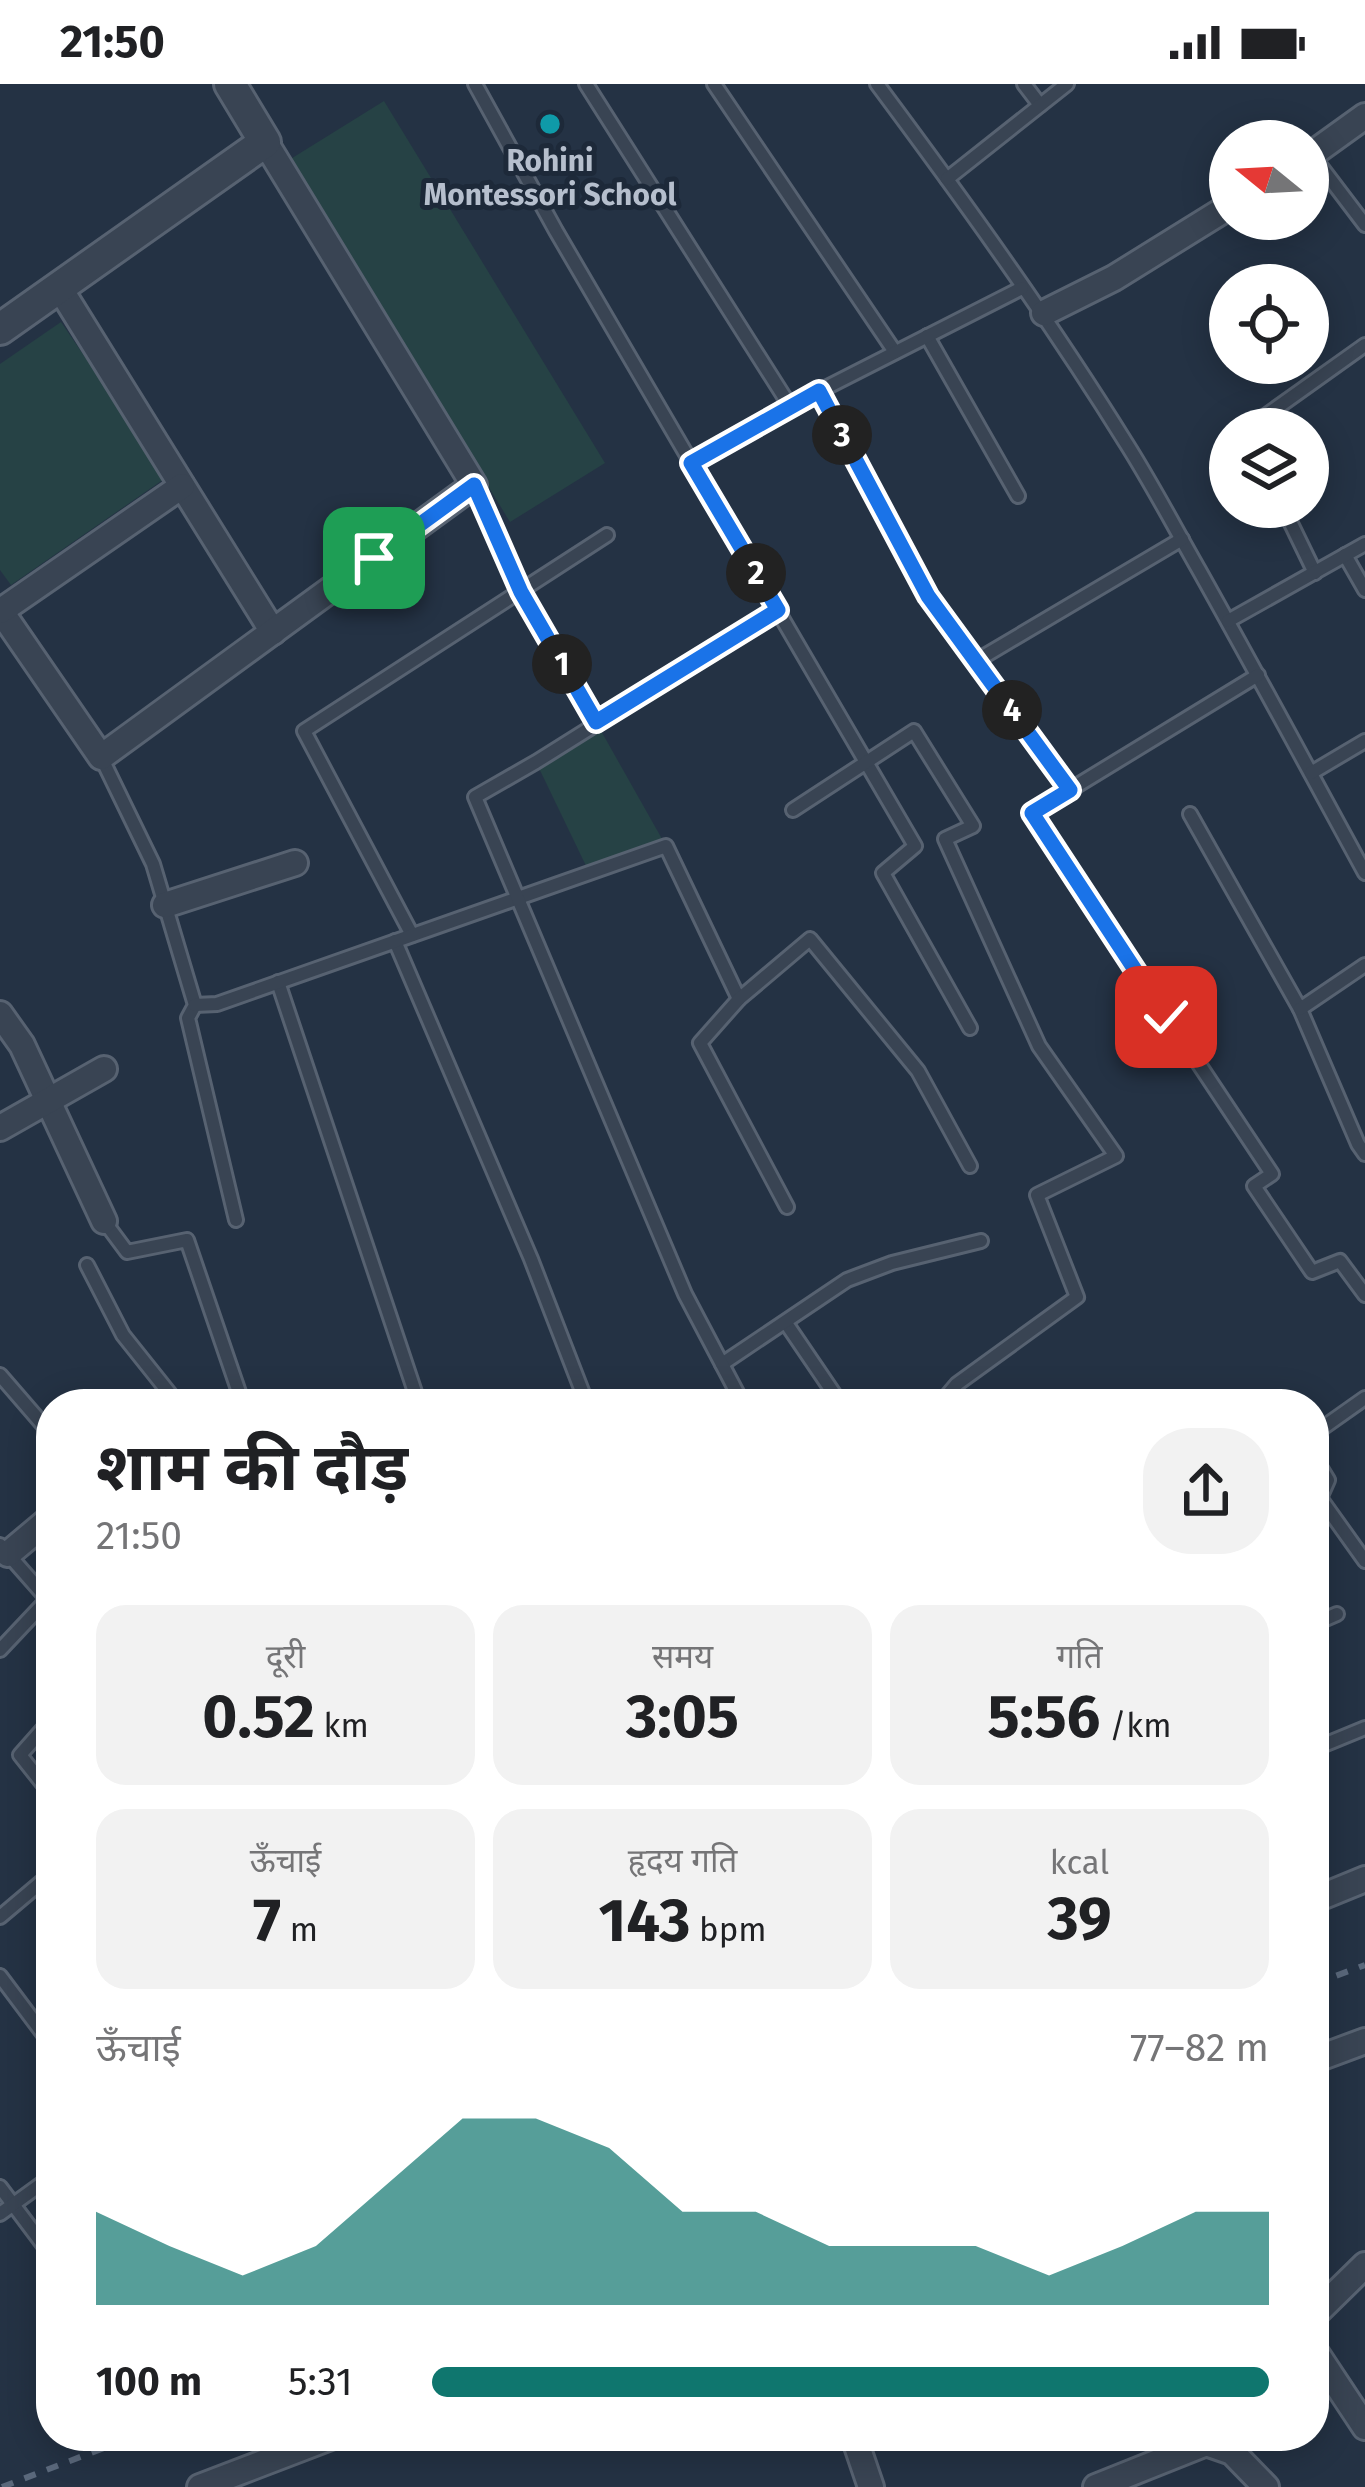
<!DOCTYPE html>
<html lang="hi">
<meta charset="utf-8">
<style>
:root{--surface:#fff;--page:#f2f2f2;--text:#202124;--muted:#757577;--accent:#0f766e}
body{margin:0;font-family:"Fira Sans","Noto Sans Devanagari",sans-serif;background:var(--page);color:var(--text);height:100vh;display:flex;flex-direction:column;font-size:45px;white-space:nowrap}
*{box-sizing:border-box;margin:0}
p{font-size:39px;color:var(--muted)}
.icon{flex:none;width:66px;height:66px;fill:none;stroke:currentColor;stroke-width:2;stroke-linecap:round;stroke-linejoin:round}
.map{position:relative;flex:1;overflow:hidden}
.details{position:absolute;left:36px;top:1305px;width:1293px;height:1062px;display:flex;flex-direction:column;background:var(--surface);border-radius:48px;box-shadow:0 6px 30px #0003}
.details>*{flex:none}
.needle{width:78px;rotate:288deg}
.controls{position:absolute;left:1209px;top:36px;display:grid;gap:24px}
.controls a{display:grid;place-items:center;width:120px;height:120px;border-radius:50%;background:var(--surface);box-shadow:0 6px 30px #0003;font-size:60px}
.pin{position:absolute;display:grid;place-items:center;width:102px;height:102px;color:#fff;margin:-51px;border-radius:24px;box-shadow:0 6px 18px #0006}
.km{position:absolute;width:60px;height:60px;margin:-30px;border-radius:50%;background:#222;color:#fff;font-size:33px;line-height:60px;text-align:center}
.round{display:grid;place-items:center;flex:none;width:126px;height:126px;border-radius:48px;background:var(--page)}
.overview{display:flex;align-items:center;justify-content:space-between;height:204px;padding:0 60px}
h1{font-size:66px;font-weight:700;line-height:90px}
.figures{display:grid;grid-template-columns:repeat(3,1fr);gap:18px;height:204px;padding:12px 60px}
.figures div{display:grid;align-content:center;border-radius:30px;background:var(--page);text-align:center}
.figures b{font-size:60px;font-weight:700}
.figures small{font-size:33px;font-weight:400}
.figures p{font-size:33px}
.chart{height:336px;padding:24px 60px}
.chart p{display:flex;justify-content:space-between}
.chart svg{width:100%;height:216px;margin-top:12px;fill:var(--accent);opacity:.7}
ul{padding:0 60px;list-style:none;font-size:39px}
li{display:grid;grid-template-columns:192px 144px 1fr;align-items:center;height:90px}
li i{height:30px;border-radius:15px;background:var(--accent)}
.status{display:flex;justify-content:space-between;align-items:center;height:84px;padding:0 60px;background:var(--surface);direction:ltr}
.status svg{height:33px;fill:currentColor}
.map>svg:first-child{display:block}
</style>
<div class="status"><b>21:50</b><svg viewBox="0 0 49 12"><path d="M0 12V9h3v3zM5 12V6h3v6zM10 12V3h3v9zM15 12V0h3v12zM26 1h20v11H26zM47 4h2v5h-2z"/></svg></div>
<div class="map">
<svg width="1365" height="2403" viewBox="0 0 1365 2403">
<rect width="100%" height="100%" fill="#243244"/>
<g fill="#264245">
<path d="M384,17L605,379L510,438L289,76Z"/>
<path d="M61,238L167,393L11,501L0,486V280Z"/>
<path d="M596,638L666,762L589,788L536,678Z"/>
</g>
<g fill="none" stroke-linecap="round" stroke-linejoin="round">
<defs>
<g id="service">
<path d="M475,0L556,147L915,762L883,789L970,944"/>
<path d="M586,0L790,322"/>
<path d="M714,0L895,268"/>
<path d="M877,0C964,117 1049,235 1126,359C1152,400 1175,444 1199,486C1255,586 1310,688 1365,789"/>
<path d="M1024,0L1040,21"/>
<path d="M1312,71L1365,141"/>
<path d="M947,95L1067,0"/>
<path d="M927,252L1018,412"/>
<path d="M819,307L928,512L1070,706"/>
<path d="M1247,345L1365,261"/>
<path d="M691,379L790,322L1022,204"/>
<path d="M474,401L521,508L596,638"/>
<path d="M1283,423L1315,489"/>
<path d="M1345,471L1365,506"/>
<path d="M1228,537L1365,460"/>
<path d="M976,577L1182,455"/>
<path d="M1258,591L1032,729L1272,1090L1254,1102L1312,1188L1340,1177L1365,1211"/>
<path d="M101,673L153,780L195,921L188,934L236,1136"/>
<path d="M1311,689L1365,657"/>
<path d="M793,726L914,647L973,742L945,755L1039,962L1116,1072L1037,1111L1077,1213L957,1300L940,1320"/>
<path d="M1190,730L1300,925L1358,1060L1365,1070"/>
<path d="M412,851L304,647L607,451"/>
<path d="M395,857L531,1175L587,1320"/>
<path d="M278,898L419,1320"/>
<path d="M195,921L217,920L666,762L739,915"/>
<path d="M1300,925L1365,881"/>
<path d="M787,1123L700,959L739,915L810,855L918,987L970,1082"/>
<path d="M104,1137L127,1168L187,1156L243,1320"/>
<path d="M87,1181L123,1251L178,1320"/>
<path d="M786,1239L841,1320"/>
<path d="M722,1280L847,1196L892,1179L981,1157"/>
<path d="M0,1291L51,1350"/>
<path d="M743,1320L685,1210L475,713L536,678L778,526"/>
<path d="M1314,1350L1365,1314"/>
<path d="M1314,1373L1328,1396L1320,1414L1365,1477"/>
<path d="M0,1461L51,1519"/>
<path d="M1314,1540L1337,1530"/>
<path d="M0,1566L48,1515"/>
<path d="M51,1636L20,1671L51,1710"/>
<path d="M1314,1665L1365,1644"/>
<path d="M0,1833L51,1790"/>
<path d="M0,1892L51,1960"/>
<path d="M0,2103L51,2171"/>
<path d="M0,2130L51,2093"/>
</g>
<g id="minor">
<path d="M1308,73L1365,32"/>
<path d="M59,203L273,548"/>
<path d="M1044,229L1114,194L1230,122"/>
<path d="M0,526L101,673L474,401L265,58"/>
<path d="M1,527L182,402"/>
<path d="M165,821L295,779"/>
<path d="M0,930L22,961L104,1137"/>
<path d="M0,1044L104,985"/>
<path d="M8,1470L51,1434"/>
<path d="M1314,1816L1365,1795"/>
<path d="M1314,1976L1365,1957"/>
<path d="M1314,2231L1365,2181"/>
<path d="M1314,2266L1365,2343"/>
<path d="M851,2352L856,2359L871,2403"/>
<path d="M200,2403L333,2352"/>
<path d="M1096,2403L1206,2359L1232,2368L1266,2403"/>
</g>
<path id="tertiary" d="M0,245L265,58L230,0"/>
</defs>
<use href="#service" stroke="#576271" stroke-width="18"/>
<use href="#minor" stroke="#576271" stroke-width="30"/>
<use href="#tertiary" stroke="#576271" stroke-width="36"/>
<use href="#service" stroke="#394453" stroke-width="12"/>
<use href="#minor" stroke="#394453" stroke-width="24"/>
<use href="#tertiary" stroke="#394453" stroke-width="30"/>
<g stroke="#5a687b" stroke-width="6" stroke-dasharray="12 12" stroke-linecap="butt">
<path d="M1314,1900L1365,1881"/>
<path d="M2,2403L135,2352"/>
</g>
</g>
<g fill="none" stroke-linecap="round" stroke-linejoin="round">
<defs>
<path id="route" d="M374,474L474,401L521,508L596,638L778,526L691,379L819,307L928,512L1070,706L1032,729L1166,933"/>
</defs>
<use href="#route" stroke="#fff" stroke-width="24"/>
<use href="#route" stroke="#1a73e8" stroke-width="15"/>
</g>
<circle fill="#0f9aa8" stroke="#1d2939" stroke-width="4.5" cx="550" cy="40" r="12"/>
<g text-anchor="middle" stroke-width="10" stroke-linejoin="round" paint-order="stroke">
<g font-size="30" font-weight="bold" fill="#b6bfcd" stroke="#1d2939">
<text x="550" y="87">Rohini<tspan x="550" dy="34">Montessori School</tspan></text>
</g>
</g>
</svg>
<div class="controls">
<a><svg class="needle" viewBox="-14 -14 28 28"><path d="M0-13l5 13h-10z" fill="#e53935"/><path d="M0 13l5-13h-10z" fill="#757577"/></svg></a>
<a><svg class="icon" aria-label="locate" viewBox="0 0 24 24"><circle cx="12" cy="12" r="6"/><path d="M12 2v4M12 18v4M2 12h4M18 12h4"/></svg></a>
<a><svg class="icon" aria-label="layers" viewBox="0 0 24 24"><path d="M12 4l9 5-9 5-9-5zM3 14l9 5 9-5"/></svg></a>
</div>
<div class="pin" style="left:374px;top:474px;background:#1e9e55"><svg class="icon" aria-label="arrive" viewBox="0 0 24 24"><path d="M6 21V4h12l-3 4 3 4H6"/></svg></div>
<div class="pin" style="left:1166px;top:933px;background:#d93025"><svg class="icon" aria-label="check" viewBox="0 0 24 24"><path d="M5 12l5 5 9-10"/></svg></div>
<b class="km" style="left:562px;top:580px">1</b>
<b class="km" style="left:756px;top:489px">2</b>
<b class="km" style="left:842px;top:351px">3</b>
<b class="km" style="left:1012px;top:626px">4</b>
<section class="details">
<div class="overview"><div><h1>शाम की दौड़</h1><p>21:50</p></div><a class="round"><svg class="icon" aria-label="share" viewBox="0 0 24 24"><path d="M12 15V3M7 8l5-5 5 5M5 13v7h14v-7"/></svg></a></div>
<div class="figures">
<div><p>दूरी</p><b>0.52<small> km</small></b></div>
<div><p>समय</p><b>3:05</b></div>
<div><p>गति</p><b>5:56<small> /km</small></b></div>
</div>
<div class="figures">
<div><p>ऊँचाई</p><b>7<small> m</small></b></div>
<div><p>हृदय गति</p><b>143<small> bpm</small></b></div>
<div><p>kcal</p><b>39</b></div>
</div>
<div class="chart"><p><span>ऊँचाई</span>77–82 m</p>
<svg viewBox="0 0 160 44" preserveAspectRatio="none"><path d="M0 44V25L10 32L20 38L30 32L40 19L50 6L60 6L70 12L80 25L90 25L100 32L110 32L120 32L130 38L140 32L150 25L160 25V44z"/></svg>
</div>
<ul>
<li><b>100 m</b>5:31<i style="width:100%"></i></li>
</ul>
</section>
</div>
